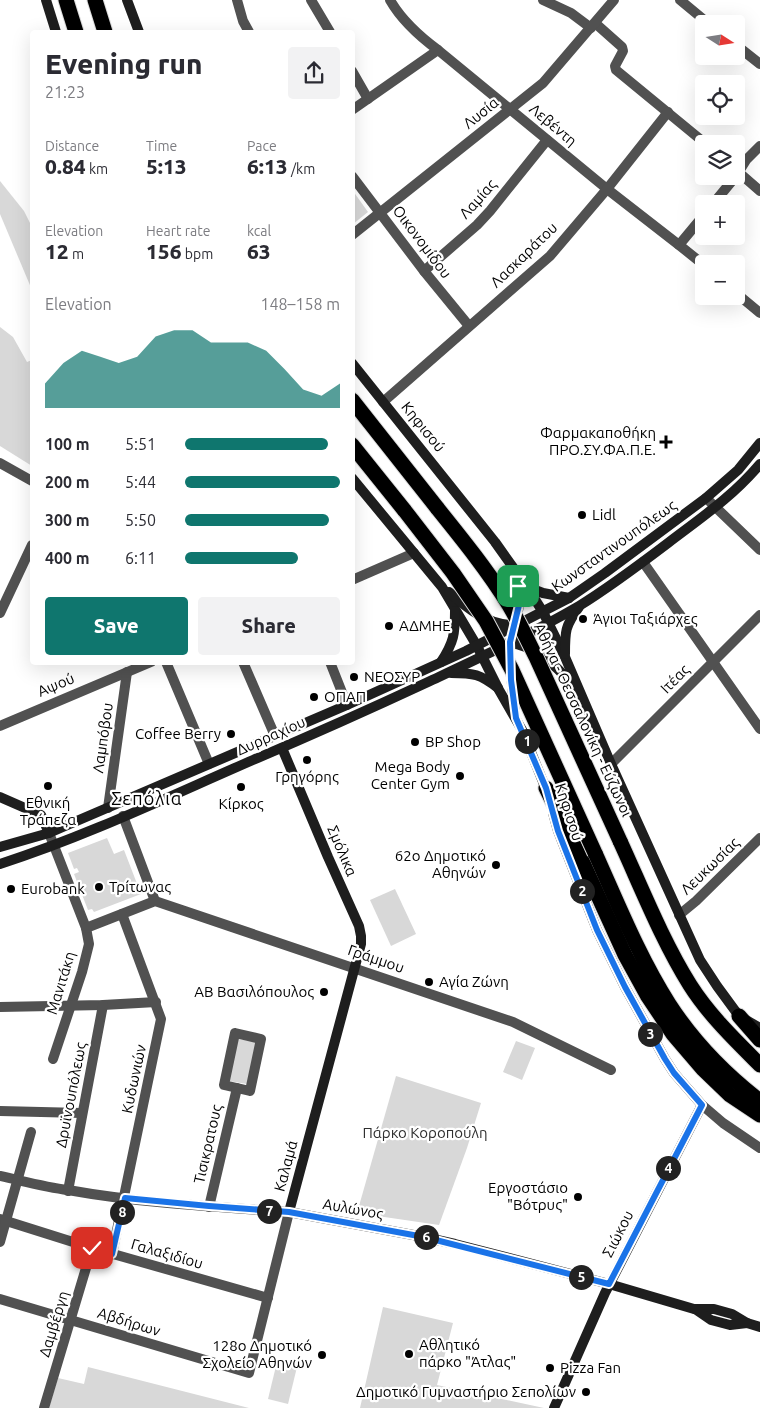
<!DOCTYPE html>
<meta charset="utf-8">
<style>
:root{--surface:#fff;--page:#f2f2f3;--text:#2b2b33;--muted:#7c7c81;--accent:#0f766e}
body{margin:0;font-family:Ubuntu,sans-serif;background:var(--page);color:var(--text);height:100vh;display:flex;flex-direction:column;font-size:19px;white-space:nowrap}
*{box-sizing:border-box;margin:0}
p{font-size:16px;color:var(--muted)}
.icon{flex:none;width:28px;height:28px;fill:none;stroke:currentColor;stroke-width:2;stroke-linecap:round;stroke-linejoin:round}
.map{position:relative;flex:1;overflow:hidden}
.panel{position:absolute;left:30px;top:30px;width:325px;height:635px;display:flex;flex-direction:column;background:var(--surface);border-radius:5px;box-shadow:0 5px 20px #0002}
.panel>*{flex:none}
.needle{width:32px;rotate:102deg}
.fabs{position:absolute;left:695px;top:15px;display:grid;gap:10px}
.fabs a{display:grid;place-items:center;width:50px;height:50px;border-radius:5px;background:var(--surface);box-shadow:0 5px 20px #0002;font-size:25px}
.pin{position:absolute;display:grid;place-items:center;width:42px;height:42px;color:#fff;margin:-21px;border-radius:10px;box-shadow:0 2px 8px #0006}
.km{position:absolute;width:25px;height:25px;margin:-12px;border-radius:50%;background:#222;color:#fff;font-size:14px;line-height:25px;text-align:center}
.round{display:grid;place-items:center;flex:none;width:52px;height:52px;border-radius:5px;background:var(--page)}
.head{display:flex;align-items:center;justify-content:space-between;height:85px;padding:0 15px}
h1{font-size:28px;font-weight:800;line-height:38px}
.metrics{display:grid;grid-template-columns:repeat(3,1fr);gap:8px;height:85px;padding:5px 15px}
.metrics div{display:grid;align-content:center}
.metrics b{font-size:21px;font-weight:800}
.metrics small{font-size:14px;font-weight:400}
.metrics p{font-size:14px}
.chart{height:140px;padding:10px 15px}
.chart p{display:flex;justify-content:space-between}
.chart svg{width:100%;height:90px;margin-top:5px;fill:var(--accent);opacity:.7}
.action{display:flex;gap:10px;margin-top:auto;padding:10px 15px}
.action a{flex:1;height:58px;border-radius:5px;background:var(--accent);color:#fff;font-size:20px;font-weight:800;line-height:58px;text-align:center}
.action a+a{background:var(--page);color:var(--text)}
ul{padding:0 15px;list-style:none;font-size:16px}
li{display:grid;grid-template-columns:80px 60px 1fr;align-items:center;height:38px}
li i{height:12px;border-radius:6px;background:var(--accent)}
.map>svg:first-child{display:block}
</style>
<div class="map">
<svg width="760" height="1408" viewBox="0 0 760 1408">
<rect width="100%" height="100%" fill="#fff"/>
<g fill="#d8d8d8">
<path d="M0,181L24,211L32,227V290L0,214Z"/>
<path d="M353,191L368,212L353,224Z"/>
<path d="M0,327L13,337L27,362L32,360V466L0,446Z"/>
<path d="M107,838L114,854L124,850L141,894L94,912L92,909L88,910L74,874L79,872L77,868L74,869L68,853Z"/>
<path d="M395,889L416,934L391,946L370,900Z"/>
<path d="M238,1039L256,1042L247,1084L229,1081Z"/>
<path d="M516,1041L535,1048L522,1080L503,1072Z"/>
<path d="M396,1076L481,1103L467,1148L439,1225L357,1213Z"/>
<path d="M383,1307L453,1323L437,1385L544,1408H360Z"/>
<path d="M277,1362L297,1367L288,1404L268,1399Z"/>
<path d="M88,1367L249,1408H49L58,1378L84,1384Z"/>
</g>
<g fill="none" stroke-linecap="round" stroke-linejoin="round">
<defs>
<g id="highway">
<path d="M66,0L76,32"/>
<path d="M95,0L105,32"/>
<path d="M352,400L438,509"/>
<path d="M352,445L405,511"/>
<path d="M546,788L584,865L625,955L647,995L673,1034L703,1069L730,1095L760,1115"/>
<path d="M620,841C642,889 662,940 690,985C709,1015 735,1040 760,1065"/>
<path d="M595,853C618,904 639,957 669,1004C693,1041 725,1074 760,1101"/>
<path d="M739,1016L760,1040"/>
</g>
</defs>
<use href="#highway" stroke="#dbdbdb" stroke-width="17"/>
<g stroke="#515151" stroke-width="10">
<path d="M237,0L243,21L249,32"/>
<path d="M311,0L330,32"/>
<path d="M390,0C402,21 419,36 438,50L607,189L679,245L704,265"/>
<path d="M543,0L571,13L591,28"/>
<path d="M680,0L709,24"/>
<path d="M595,23L622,47L623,51L615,66L616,70L706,144"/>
<path d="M736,45L760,64"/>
<path d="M352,71L368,99"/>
<path d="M352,110L438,50"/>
<path d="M736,170L760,191"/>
<path d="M352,176L424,271L469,326"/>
<path d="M736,176L746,160L760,146"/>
<path d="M713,204L736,176"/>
<path d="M352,235L543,83L614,0"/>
<path d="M679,245L704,215"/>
<path d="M424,271L477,225L490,211L547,140"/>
<path d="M736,293L760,313"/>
<path d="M383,402L550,256L607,189L668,112"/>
<path d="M0,463L32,481"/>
<path d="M706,498L760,550"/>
<path d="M643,562L760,729"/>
<path d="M352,580L414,553"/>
<path d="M0,613L32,545"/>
<path d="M166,662L209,764"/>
<path d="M243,662L275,736"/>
<path d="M330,662L347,705"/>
<path d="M0,726L151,662"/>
<path d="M611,764L760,615"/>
<path d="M108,808L127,672"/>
<path d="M123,816L155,901"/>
<path d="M49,833L86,928L89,944L82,972L53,1059"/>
<path d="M679,915L696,901L760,838"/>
<path d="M86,928L155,901L513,1022L611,1070"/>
<path d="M0,1007L103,1005L156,1002"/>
<path d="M235,1033L261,1039L250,1091L224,1085Z"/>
<path d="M702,1105L723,1123L760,1148"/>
<path d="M0,1111L82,1113"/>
<path d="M0,1176C23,1181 45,1187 68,1190C140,1203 216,1207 289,1212L249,1373L0,1299"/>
<path d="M68,1191L103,1005"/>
<path d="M209,1207L237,1088"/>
<path d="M0,1219L92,1248L268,1298"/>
<path d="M0,1242L31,1132"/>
<path d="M112,1254L161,1019L122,914"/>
<path d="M44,1408L92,1248"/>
</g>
<g stroke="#1e1e1e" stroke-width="10">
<path d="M46,0L56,32"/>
<path d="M127,0L139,32"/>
<path d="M352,363L495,542L527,587L543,612L565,657L611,764L700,960L717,986L739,1016L760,1028"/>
<path d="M352,478L442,587L477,646L499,690L522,730L548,794"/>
<path d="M514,575C521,592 521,601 516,619"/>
<path d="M527,587L543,593L569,598"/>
<path d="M449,592C467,608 488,626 515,625"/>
<path d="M508,643C536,645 556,666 573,685"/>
<path d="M565,654C565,631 565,626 579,607"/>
<path d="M441,662C454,642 455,634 455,611"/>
<path d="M451,673C474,673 480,674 498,688"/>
<path d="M511,675L515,713"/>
<path d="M282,748L328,857L359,926L361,936V944L289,1212L424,1237L455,1244L609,1284L694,1309H714L732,1314L747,1323L760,1327"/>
<path d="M0,797L41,815L49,833"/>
<path d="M553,813L558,831L597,930L625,987L665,1059L674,1073L702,1105L605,1293L554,1408"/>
<path d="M0,847L49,833L72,823L347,705L466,651L569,598L605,573L706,498L738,470L760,443"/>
<path d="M0,864C87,836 170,796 253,760C312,735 370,709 428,682C479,658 531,634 579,606C610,587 639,565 668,543C702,517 732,497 760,464"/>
<path d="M695,1309L711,1320L730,1325L747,1323"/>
</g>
<use href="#highway" stroke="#000" stroke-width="15"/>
<defs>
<g id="highway-bridge">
<path d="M438,509C463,540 488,571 509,605C519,622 527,639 536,657L620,841"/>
<path d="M405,511L453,573L486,621L512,670L595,853"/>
</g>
</defs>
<use href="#highway-bridge" stroke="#dbdbdb" stroke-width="17" stroke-linecap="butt"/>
<use href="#highway-bridge" stroke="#000" stroke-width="15"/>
</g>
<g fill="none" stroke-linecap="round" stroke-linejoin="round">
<defs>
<path id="route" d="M92,1248L112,1254L125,1198L209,1206L289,1212L424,1237L609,1284L702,1105L674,1073L665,1059L625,987L597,930L558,831L546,788L516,718L511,680L510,642L520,601L518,586"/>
</defs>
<use href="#route" stroke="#fff" stroke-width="10"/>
<use href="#route" stroke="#1a73e8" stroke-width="6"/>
</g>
<g fill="#000" stroke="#fff" stroke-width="2">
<path d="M663.5 434.5h5v5h5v5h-5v5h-5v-5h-5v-5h5z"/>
<circle cx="582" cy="515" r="5"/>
<circle cx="583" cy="619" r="5"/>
<circle cx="389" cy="626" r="5"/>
<circle cx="354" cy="677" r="5"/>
<circle cx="314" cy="697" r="5"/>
<circle cx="231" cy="734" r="5"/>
<circle cx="415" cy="742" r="5"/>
<circle cx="307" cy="760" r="5"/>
<circle cx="460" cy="776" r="5"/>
<circle cx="48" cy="786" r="5"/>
<circle cx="241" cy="787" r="5"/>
<circle cx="496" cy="865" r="5"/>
<circle cx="99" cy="887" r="5"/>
<circle cx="11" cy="889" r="5"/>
<circle cx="429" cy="982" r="5"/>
<circle cx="324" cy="992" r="5"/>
<circle cx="578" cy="1197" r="5"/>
<circle cx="409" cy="1354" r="5"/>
<circle cx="322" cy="1355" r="5"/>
<circle cx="550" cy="1368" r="5"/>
<circle cx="586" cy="1392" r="5"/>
</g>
<g text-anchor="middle" stroke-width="4.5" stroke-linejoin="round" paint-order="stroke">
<g font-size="15" fill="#000" stroke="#fff">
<text transform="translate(481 113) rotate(-39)" y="5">Λυσία</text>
<text transform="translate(553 125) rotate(40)" y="5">Λεβέντη</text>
<text transform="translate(478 199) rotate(-48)" y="5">Λαμίας</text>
<text transform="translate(422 242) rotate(53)" y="5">Οικονομίδου</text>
<text transform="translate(524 255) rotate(-44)" y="5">Λασκαράτου</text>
<text transform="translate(423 427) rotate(51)" y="5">Κηφισού</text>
<text transform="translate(614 546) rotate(-35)" y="5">Κωνσταντινουπόλεως</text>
<text transform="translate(675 679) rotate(-45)" y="5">Ιτέας</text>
<text transform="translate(56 685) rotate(-23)" y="5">Αψού</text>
<text transform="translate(583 720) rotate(65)" y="5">Αθήνα - Θεσσαλονίκη - Εύζωνοι</text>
<text transform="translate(271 736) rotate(-24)" y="5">Δυρραχίου</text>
<text transform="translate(103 738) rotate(-82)" y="5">Λαμπόβου</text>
<text transform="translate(569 812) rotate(72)" y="5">Κηφισού</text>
<text transform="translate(342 851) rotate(67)" y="5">Σμόλικα</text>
<text transform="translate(710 866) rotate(-44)" y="5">Λευκωσίας</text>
<text transform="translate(376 959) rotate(19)" y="5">Γράμμου</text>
<text transform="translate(61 983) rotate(-73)" y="5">Μανιτάκη</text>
<text transform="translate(134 1079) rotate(-78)" y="5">Κυδωνιών</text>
<text transform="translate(71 1095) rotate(-79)" y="5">Δρυϊνουπόλεως</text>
<text transform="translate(208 1144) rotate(-77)" y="5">Τισικρατους</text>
<text transform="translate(286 1166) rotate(-75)" y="5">Καλαμά</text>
<text transform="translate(353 1209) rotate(10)" y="5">Αυλώνος</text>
<text transform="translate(618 1234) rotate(-63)" y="5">Σιώκου</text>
<text transform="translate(167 1254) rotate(16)" y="5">Γαλαξιδίου</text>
<text transform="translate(129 1322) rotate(17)" y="5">Αβδήρων</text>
<text transform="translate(54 1324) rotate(-73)" y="5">Δαμβέργη</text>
</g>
<g font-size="15" fill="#000" stroke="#fff" text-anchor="start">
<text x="656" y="438" text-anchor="end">Φαρμακαποθήκη<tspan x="656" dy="17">ΠΡΟ.ΣΥ.ΦΑ.Π.Ε.</tspan></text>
<text x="592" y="520">Lidl</text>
<text x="593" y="624">Άγιοι Ταξιάρχες</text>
<text x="399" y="631">ΑΔΜΗΕ</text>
<text x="364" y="682">ΝΕΟΣΥΡ</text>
<text x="324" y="702">ΟΠΑΠ</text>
<text x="221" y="739" text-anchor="end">Coffee Berry</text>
<text x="425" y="747">BP Shop</text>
<text x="450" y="772" text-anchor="end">Mega Body<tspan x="450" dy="17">Center Gym</tspan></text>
<text x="307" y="782" text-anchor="middle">Γρηγόρης</text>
<text x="48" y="808" text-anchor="middle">Εθνική<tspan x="48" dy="17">Τράπεζα</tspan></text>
<text x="241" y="809" text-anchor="middle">Κίρκος</text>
<text x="486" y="861" text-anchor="end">62ο Δημοτικό<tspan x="486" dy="17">Αθηνών</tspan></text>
<text x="109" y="892">Τρίτωνας</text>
<text x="21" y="894">Eurobank</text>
<text x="439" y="987">Αγία Ζώνη</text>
<text x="314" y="997" text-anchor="end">ΑΒ Βασιλόπουλος</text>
<text x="568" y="1193" text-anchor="end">Εργοστάσιο<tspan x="568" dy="17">"Βότρυς"</tspan></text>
<text x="419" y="1350">Αθλητικό<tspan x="419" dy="17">πάρκο "Άτλας"</tspan></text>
<text x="312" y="1351" text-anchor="end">128ο Δημοτικό<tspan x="312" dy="17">Σχολείο Αθηνών</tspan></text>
<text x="560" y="1373">Pizza Fan</text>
<text x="576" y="1397" text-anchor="end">Δημοτικό Γυμναστήριο Σεπολίων</text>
</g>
<g font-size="15" fill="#2f2f2f" stroke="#fff">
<text x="425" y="1138">Πάρκο Κοροπούλη</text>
</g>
<g font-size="18" letter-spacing="1" fill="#000" stroke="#fff">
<text x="147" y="805">Σεπόλια</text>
</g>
</g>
</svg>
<div class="fabs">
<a><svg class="needle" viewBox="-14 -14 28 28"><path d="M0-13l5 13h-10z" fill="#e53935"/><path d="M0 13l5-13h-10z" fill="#7c7c81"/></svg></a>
<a><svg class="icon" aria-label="locate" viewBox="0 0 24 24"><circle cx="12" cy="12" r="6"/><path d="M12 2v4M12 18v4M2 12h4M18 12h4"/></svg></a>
<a><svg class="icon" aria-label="layers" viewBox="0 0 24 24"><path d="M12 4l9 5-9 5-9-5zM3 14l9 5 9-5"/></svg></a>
<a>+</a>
<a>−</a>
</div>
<div class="pin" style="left:518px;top:586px;background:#1e9e55"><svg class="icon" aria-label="arrive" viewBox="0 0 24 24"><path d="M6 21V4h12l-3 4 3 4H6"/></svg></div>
<div class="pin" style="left:92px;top:1248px;background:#d93025"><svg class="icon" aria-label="check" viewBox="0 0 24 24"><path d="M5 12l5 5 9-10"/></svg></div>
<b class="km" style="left:527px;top:741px">1</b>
<b class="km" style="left:582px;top:891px">2</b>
<b class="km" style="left:650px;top:1034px">3</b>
<b class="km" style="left:668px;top:1168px">4</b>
<b class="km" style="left:581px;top:1277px">5</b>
<b class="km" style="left:426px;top:1237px">6</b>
<b class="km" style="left:269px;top:1211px">7</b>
<b class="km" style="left:122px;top:1212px">8</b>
<section class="panel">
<div class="head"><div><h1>Evening run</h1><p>21:23</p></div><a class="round"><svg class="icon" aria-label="share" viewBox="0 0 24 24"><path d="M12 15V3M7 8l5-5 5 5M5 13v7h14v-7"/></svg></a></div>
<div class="metrics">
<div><p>Distance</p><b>0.84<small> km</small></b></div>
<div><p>Time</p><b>5:13</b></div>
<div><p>Pace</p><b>6:13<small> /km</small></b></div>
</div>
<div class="metrics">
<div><p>Elevation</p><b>12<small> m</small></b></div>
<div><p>Heart rate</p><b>156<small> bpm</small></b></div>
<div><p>kcal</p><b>63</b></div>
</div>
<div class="chart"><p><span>Elevation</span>148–158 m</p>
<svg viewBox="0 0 160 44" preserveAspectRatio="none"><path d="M0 44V32L10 22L20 16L30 19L40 22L50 19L60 9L70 6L80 6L90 12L100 12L110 12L120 16L130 25L140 35L150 38L160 32V44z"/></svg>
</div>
<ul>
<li><b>100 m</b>5:51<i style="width:92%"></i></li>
<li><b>200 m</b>5:44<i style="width:100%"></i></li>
<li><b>300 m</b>5:50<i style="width:93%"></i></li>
<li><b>400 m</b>6:11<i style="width:73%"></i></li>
</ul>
<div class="action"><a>Save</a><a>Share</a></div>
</section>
</div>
